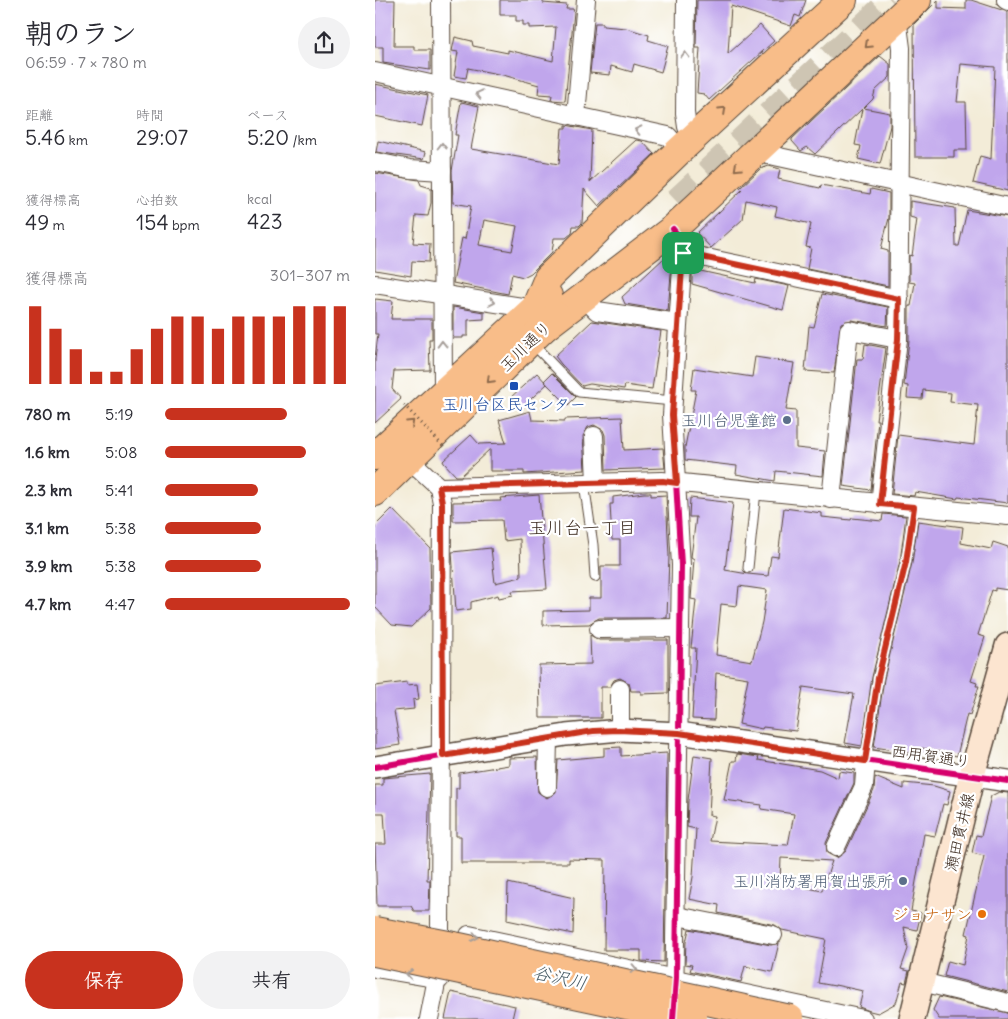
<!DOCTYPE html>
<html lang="ja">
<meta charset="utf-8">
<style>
:root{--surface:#fff;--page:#f2f2f3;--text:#2b2b33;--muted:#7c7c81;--accent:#c8321e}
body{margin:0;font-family:Delius,"Klee One",sans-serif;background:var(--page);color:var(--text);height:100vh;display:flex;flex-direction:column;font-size:19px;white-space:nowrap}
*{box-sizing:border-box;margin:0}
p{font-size:16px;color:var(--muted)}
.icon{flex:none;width:28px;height:28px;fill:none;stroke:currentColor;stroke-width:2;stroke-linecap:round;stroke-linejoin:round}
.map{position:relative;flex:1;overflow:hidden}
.drawer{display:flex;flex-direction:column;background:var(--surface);width:375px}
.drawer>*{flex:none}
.pin{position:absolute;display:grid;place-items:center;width:42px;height:42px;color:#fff;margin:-21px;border-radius:10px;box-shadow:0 2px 8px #0006}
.round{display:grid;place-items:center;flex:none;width:52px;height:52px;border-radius:26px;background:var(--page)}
.overview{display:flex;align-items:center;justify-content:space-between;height:85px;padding:0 25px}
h1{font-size:28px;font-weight:600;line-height:38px}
.stats{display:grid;grid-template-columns:repeat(3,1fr);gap:8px;height:85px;padding:5px 25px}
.stats div{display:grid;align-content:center}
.stats b{font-size:21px;font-weight:600}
.stats small{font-size:14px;font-weight:400}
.stats p{font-size:14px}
.chart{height:140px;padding:10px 25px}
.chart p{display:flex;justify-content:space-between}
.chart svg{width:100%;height:90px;margin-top:5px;stroke:var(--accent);stroke-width:6}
.cta{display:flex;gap:10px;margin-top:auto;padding:10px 25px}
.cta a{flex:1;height:58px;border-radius:30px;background:var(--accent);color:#fff;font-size:20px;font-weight:600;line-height:58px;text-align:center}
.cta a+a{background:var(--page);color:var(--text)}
ul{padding:0 25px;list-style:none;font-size:16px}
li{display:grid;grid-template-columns:80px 60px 1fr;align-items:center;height:38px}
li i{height:12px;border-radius:6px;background:var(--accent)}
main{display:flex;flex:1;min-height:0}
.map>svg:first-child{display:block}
</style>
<main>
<section class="drawer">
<div class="overview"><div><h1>朝のラン</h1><p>06:59 · 7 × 780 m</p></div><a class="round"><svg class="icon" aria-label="share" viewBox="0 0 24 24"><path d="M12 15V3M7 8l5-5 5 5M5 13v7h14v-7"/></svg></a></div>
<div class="stats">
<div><p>距離</p><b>5.46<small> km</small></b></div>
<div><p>時間</p><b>29:07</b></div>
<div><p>ペース</p><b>5:20<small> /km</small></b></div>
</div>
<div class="stats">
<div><p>獲得標高</p><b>49<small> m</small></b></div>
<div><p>心拍数</p><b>154<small> bpm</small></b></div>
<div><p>kcal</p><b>423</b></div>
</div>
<div class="chart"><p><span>獲得標高</span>301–307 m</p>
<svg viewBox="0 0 160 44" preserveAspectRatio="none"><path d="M5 44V6M15 44V17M25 44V27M35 44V38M45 44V38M55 44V27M65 44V17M75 44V11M85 44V11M95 44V17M105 44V11M115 44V11M125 44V11M135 44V6M145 44V6M155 44V6"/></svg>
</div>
<ul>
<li><b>780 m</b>5:19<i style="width:66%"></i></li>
<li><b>1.6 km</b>5:08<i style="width:76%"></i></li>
<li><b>2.3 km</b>5:41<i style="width:50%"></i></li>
<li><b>3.1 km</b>5:38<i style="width:52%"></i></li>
<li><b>3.9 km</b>5:38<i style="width:52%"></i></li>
<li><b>4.7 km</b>4:47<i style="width:100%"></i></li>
</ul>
<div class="cta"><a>保存</a><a>共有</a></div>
</section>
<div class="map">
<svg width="633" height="1019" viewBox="0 0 633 1019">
<rect width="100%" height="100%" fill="#fff"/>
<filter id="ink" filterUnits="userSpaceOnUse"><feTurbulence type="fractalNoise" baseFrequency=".02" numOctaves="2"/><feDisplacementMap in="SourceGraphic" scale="10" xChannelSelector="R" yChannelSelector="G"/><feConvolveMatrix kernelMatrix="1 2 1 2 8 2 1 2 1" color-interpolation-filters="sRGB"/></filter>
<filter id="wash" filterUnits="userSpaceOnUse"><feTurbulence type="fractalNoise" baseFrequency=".0096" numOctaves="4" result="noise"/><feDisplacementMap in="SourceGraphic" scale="20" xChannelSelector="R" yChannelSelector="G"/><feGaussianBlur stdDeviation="1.12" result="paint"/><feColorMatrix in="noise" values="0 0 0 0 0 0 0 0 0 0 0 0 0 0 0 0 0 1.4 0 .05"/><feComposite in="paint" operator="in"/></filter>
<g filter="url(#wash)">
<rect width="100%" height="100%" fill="#f3ecd8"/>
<g id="blocks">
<g fill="#c0a6ec" fill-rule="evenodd">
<path d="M0,0H20L19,46H39V50H55V70L8,63V47H0Z"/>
<path d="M125,0H168V3L192,5L191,9H198L199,12L190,101L176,100L177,95L163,94L164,85L128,75L93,68L91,78L79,76L83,52L77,51L80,37L97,41L98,46L133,53V50L178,61L181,27L154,28V25H148V21H141V15H125Z"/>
<path d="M322,0H431L425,17L420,15L416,26L356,6L353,54L385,25L399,41L334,100L329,94L322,93L325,48H321Z"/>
<path d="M563,0V8L591,9V0H596L633,12V191L598,183L605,156L616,159L620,67L586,64L582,102H591L592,150H579V157H540L539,24Z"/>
<path d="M220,23H228V26L251,28L274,35L273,40L293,46L286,72L259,64L257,72L236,66L235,75L215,73Z"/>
<path d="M505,56L515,64V77L500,91L498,99L489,108L515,113V126L505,164L483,159L486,146L480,145L487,109L440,154L432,147L426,151L417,141V139Z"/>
<path d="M0,84L53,95L47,126L0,116Z"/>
<path d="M86,102L104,106L96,149L184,164L187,128H191V125L217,130L215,182L261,140L267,141L279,154L224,206L209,189L207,223L204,226H198L197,233L191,238H179L177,252L156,273L148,277L137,274L133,294L78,283L87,238L90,239L96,206L78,203L77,171L83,135H80ZM109,220L142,226L137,251L104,245Z"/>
<path d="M3,141L51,152L49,159L1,152Z"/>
<path d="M394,166L405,169L403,179L445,188L446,185L495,194L496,189L514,193V218L506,249L513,251V286L432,269L436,248L431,247L436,224L400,216L402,207L371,200L368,219L336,248L322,233L367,190L365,188L385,169Z"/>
<path d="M0,173L44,180L46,185L56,188V203L53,216L41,215L38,243L55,244L54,262L37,261L36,276L0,270Z"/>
<path d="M535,201L580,208L581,246H584L592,210L633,217V503L583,497L582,499L540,492L539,496L517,494L523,435L599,445L603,405L575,402L576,393L548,390L547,399L532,398L533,386L529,385L534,340V306H536L540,283L534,282V255L537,256L542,219L535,217Z"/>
<path d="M289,258L297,262L293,311L250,304L247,297Z"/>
<path d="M321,270L380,283L381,279L414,286L408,310L317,284V272L320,273Z"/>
<path d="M447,294L513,307L512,326L476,320L466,323L459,373L430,371L434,326L439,327Z"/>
<path d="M0,299L18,301L16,319H57V339H54L55,370L19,371L17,389L26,399L0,423V359L3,334H0Z"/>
<path d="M78,307L109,312V319L93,320V336H88V338H78Z"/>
<path d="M217,321L286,331L277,389L250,385L249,389L215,384L207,386L186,364L180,356Z"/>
<path d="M490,344L511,348L501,420H503L496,490L468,486L482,359H488Z"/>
<path d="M380,357L419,363L411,410L421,411V448L450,451L448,476L401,471L400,481L361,474L362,466L310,460V447L321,390H316L319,368L377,377Z"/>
<path d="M162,373L172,384L145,409L135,398Z"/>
<path d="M177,373L201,397L193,405L169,381Z"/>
<path d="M155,411L157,420L190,421V419L247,417L249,450L288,448L290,468L231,470L230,435L228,430L219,425L213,427L208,436L210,470L149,474V471H115V449L86,476H81L69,463L68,461L96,435L104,444L131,443L124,420Z"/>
<path d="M269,493H276V496L291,495L294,556L292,618H224L214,624L168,625V611L214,610V598H226V566H245V540H237L235,504H238V497Z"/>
<path d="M164,495L172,589L137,591L138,595L124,598L123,595L96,602V609L81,611L77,552L116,548L120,583L146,577L145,539L129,541L127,520L78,521V502L126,501L125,498Z"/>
<path d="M315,498L358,503L350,570L373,574L393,576L396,556L403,557L409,508L447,513V517L476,520L477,518L507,521L508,514L531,516L525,561L497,677L487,746L470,743L479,694L428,687L421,731L388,727L387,729L364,724L373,678L341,673L339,720L317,719L321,648H316L321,600L316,599L319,559L316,557L321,517H314ZM364,586L392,590L387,622L377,661L341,655L346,604L362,606Z"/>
<path d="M17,509L55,548L56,608L36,627L17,625L0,607V526Z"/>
<path d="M543,521L588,527L586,543L616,549L618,542L633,547V590L620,588V591L617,590L603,635L610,637L596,681L602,683L601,686H604L595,715L592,714L582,756L547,748L545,754L499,747L509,679L537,563Z"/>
<path d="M215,635L224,640H293V693L266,694V691H256L254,683L245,678L239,680L235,687H226V718H165L164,665L216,664Z"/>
<path d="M32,682V685L42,684L44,699L38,700L39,709L19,711L25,745L0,749V686Z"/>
<path d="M246,747V756L292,753L289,962L266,961V950H229L230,860L194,859V863H86V836H81V788H84V773L134,765V758L162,757L163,792L172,798L181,792L183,760L229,756V748Z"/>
<path d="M362,754L384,757L383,760L445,770L463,778L464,771L479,773V783L451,843L452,853L462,858L471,851L499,790L500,777L529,789V783L559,786L575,791L572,805L568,804L560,836L549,834L536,911L546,913L542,930L529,927L533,949L526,969L534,971L531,983L527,982L521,1003L503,1013L495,1011L484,1007L488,991L460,985V986L443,983L451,939L407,930L400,925L343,913L344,905L314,899L318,877L321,829L312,827L313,800L319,755L337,758L334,815L340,816L335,841L413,845L419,814L386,809L387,805L349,800L357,761H361ZM406,858L457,861L447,891L405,882Z"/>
<path d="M55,774L52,880H55L54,911H39L36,906H2L0,844H11L9,813H0V785H8V778Z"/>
<path d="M624,792L633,793V992L569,976L573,961L588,965L594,935L591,934L609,856L597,853L601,835L606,836L616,796Z"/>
<path d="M133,883L199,898L198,934L132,920Z"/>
<path d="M314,929L396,945L404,943L397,972L370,966L366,982L315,971L317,965L310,964L311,942Z"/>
<path d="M76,992L140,1006L137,1019H70Z"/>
<path d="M564,997L633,1013V1019H564L558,1010Z"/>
</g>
</g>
</g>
<g filter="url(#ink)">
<use href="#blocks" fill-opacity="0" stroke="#57473a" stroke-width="1"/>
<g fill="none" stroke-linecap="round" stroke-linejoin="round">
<path stroke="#cec5b3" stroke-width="28" stroke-dasharray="28 14" stroke-linecap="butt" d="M302,202L518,0"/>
<defs>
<g id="service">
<path d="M157,343L204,392L298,401"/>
<path d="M209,483L218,545L220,577"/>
<path d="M373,568L381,491"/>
<path d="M491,761L503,678L531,562L539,507"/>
</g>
<g id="minor">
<path d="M66,0L68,393"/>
<path d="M311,0L310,113L312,127L321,135"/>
<path d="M631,0L633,1"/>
<path d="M0,72L293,136L305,150"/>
<path d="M201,116L211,0"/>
<path d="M386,145L395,155L633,207"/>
<path d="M1,162L35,169L67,171"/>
<path d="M298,229L305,238L308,253L297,415L306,565L299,1004"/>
<path d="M308,253L524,299"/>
<path d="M0,284L160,309"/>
<path d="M209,298L222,311L303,323"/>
<path d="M219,436L221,483"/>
<path d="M35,460L64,487L67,503L65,929L62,978L54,1019"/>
<path d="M64,487L287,481L633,516"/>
<path d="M456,499L474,330L523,339"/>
<path d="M505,504L523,339L526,48L522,18"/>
<path d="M224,629L305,628"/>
<path d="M245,730V689"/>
<path d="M172,787L173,738"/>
<path d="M461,847L489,786L491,761"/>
<path d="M302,916L398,935"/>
<path d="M94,935L488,1019"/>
<path d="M0,968L65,979"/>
<path d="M547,982L633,1003"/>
</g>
<path id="tertiary" d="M0,767L191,735L245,730L304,733L633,781"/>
<path id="secondary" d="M537,1019L597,775L633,646"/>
<g id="trunk">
<path d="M160,309L173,278L305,150L468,0"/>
<path d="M167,329L298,229L542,0"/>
<path d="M0,456L173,296"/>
<path d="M0,492L181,316"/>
</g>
</defs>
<use href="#service" stroke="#57473a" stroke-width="11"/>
<use href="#minor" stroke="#57473a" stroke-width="20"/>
<use href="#tertiary" stroke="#57473a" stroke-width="24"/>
<use href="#secondary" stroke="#57473a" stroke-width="28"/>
<use href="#trunk" stroke="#57473a" stroke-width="30"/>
<use href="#service" stroke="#fff" stroke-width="9"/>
<use href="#minor" stroke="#fff" stroke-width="18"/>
<use href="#tertiary" stroke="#fff" stroke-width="21"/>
<use href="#secondary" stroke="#fce5d0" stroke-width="25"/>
<use href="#trunk" stroke="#f8bd89" stroke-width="28"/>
<defs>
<g id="motorway-bridge">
<path d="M0,931L84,947L415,1019"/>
<path d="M0,952L318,1019"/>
</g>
</defs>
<use href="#motorway-bridge" stroke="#57473a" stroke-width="30" stroke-linecap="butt"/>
<path stroke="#57473a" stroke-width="3" stroke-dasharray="1 4" stroke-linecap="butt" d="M29,405L70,448"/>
<use href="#motorway-bridge" stroke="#f8bd89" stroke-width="28"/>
<defs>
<g id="cycleway">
<path d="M298,229L305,238L308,253L297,415L306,565L301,978L298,1019"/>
<path d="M0,767L191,735L245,730L304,733L633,781"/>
</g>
</defs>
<use href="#cycleway" stroke="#fff" stroke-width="9"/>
<use href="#cycleway" stroke="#d6006c" stroke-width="6"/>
</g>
<defs><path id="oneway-chevron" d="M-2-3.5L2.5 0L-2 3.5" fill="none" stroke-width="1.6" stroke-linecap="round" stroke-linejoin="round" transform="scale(1.25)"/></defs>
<g stroke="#906c4e">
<use href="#oneway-chevron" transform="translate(493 45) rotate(137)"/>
<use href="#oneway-chevron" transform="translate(348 110) rotate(-43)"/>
<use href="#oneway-chevron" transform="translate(362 168) rotate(137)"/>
<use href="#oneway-chevron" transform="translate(115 380) rotate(135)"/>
<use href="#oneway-chevron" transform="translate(36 423) rotate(-43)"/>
</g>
<g stroke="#a79f9a">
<use href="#oneway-chevron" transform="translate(310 55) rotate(-90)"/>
<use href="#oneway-chevron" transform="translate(104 94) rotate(-167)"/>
<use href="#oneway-chevron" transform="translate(263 130) rotate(-167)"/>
<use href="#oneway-chevron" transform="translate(67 146) rotate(-90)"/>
<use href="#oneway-chevron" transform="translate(117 302) rotate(10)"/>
<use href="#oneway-chevron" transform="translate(67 344) rotate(-91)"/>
<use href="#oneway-chevron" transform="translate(100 937) rotate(12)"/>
<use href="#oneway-chevron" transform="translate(259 969) rotate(12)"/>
<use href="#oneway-chevron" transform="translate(34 974) rotate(-171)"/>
</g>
</g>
<g fill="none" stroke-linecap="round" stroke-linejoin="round" filter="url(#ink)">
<defs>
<path id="route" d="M308,253L524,299L523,339L505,504L539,507L531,562L503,678L490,761L304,733L244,730L218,731L68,756L67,503L64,487L288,481L302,483L297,415Z"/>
</defs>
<use href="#route" stroke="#fff" stroke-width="10"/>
<use href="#route" stroke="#c8321e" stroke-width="6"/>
</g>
<rect fill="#1a4fb4" stroke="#fff" stroke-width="2" x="134" y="381" width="10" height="10" rx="2.5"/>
<g fill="#5c6f8a" stroke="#fff" stroke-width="2">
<circle cx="412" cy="420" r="5"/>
<circle cx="528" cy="881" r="5"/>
</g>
<circle fill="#e8710a" stroke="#fff" stroke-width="2" cx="607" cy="914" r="5"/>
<g text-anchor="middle" stroke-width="4.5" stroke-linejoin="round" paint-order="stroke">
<g font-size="16" fill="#3b2a1e" stroke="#fff">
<text transform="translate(150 346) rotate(-44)" y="6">玉川通り</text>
<text transform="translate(556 756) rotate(8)" y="6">西用賀通り</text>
<text transform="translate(584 832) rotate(-77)" y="6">瀬田貫井線</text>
</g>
<g font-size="16" fill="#164399" stroke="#fff">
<text x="139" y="410">玉川台区民センター</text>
</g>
<g font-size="16" fill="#4e5e75" stroke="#fff" text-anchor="end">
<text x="402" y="426">玉川台児童館</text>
<text x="518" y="887">玉川消防署用賀出張所</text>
</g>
<g font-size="16" fill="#c56008" stroke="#fff" text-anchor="end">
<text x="597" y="920">ジョナサン</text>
</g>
<g font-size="18" fill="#3b2a1e" stroke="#fff">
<text x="207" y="534">玉川台一丁目</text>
</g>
<g font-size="18" font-style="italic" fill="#485d67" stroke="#fff">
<text transform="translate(185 978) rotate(13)" y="6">谷沢川</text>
</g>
</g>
</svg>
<div class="pin" style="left:308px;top:253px;background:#1e9e55"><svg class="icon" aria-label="arrive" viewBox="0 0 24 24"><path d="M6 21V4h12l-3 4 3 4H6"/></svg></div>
</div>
</main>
